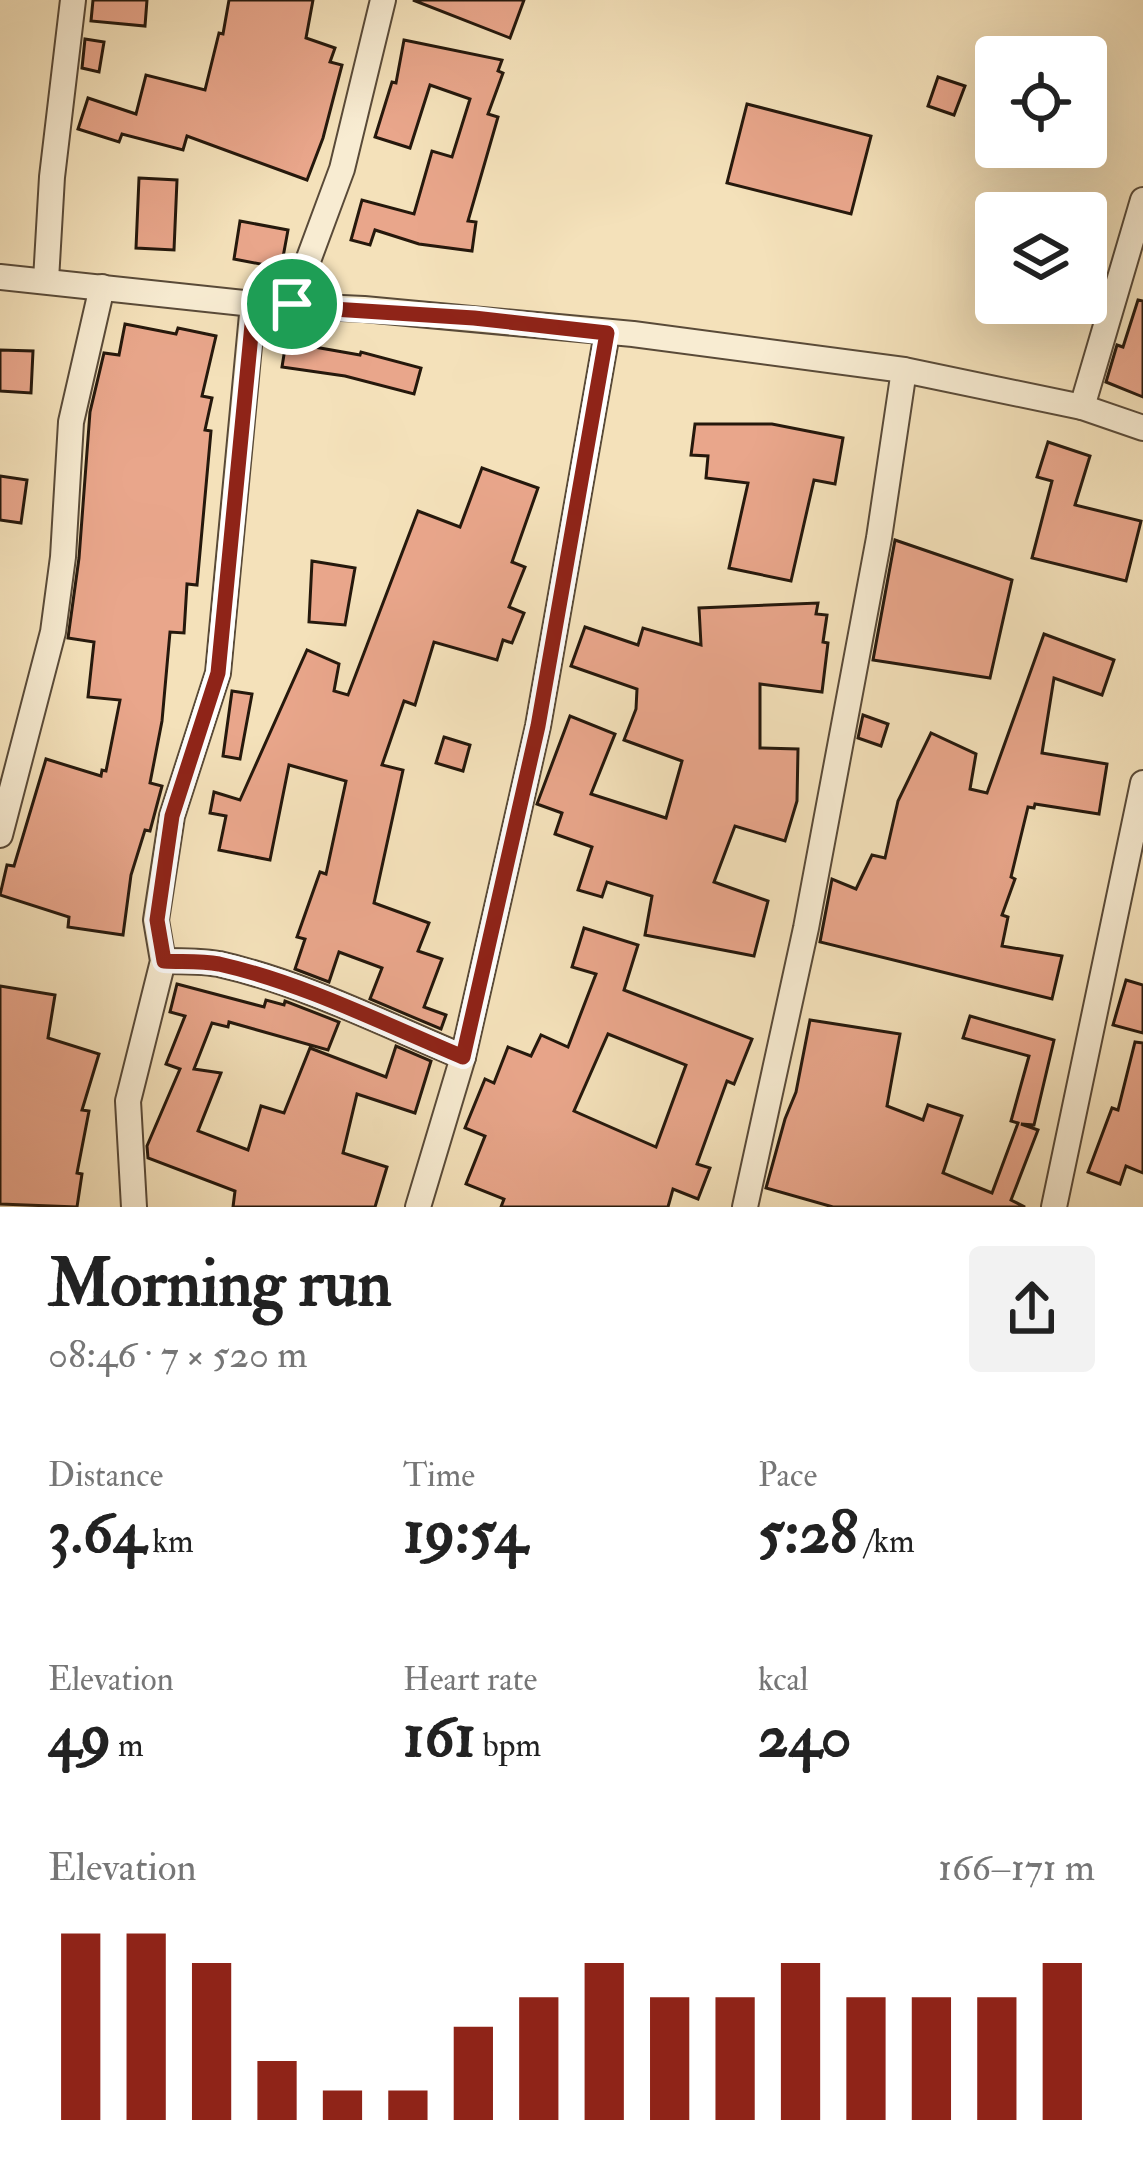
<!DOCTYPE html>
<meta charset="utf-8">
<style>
:root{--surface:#fff;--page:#f2f2f2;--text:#222;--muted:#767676;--accent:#8f2418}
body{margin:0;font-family:"IM FELL Double Pica",serif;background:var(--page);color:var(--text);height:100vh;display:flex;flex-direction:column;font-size:45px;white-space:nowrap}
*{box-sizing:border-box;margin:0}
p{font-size:39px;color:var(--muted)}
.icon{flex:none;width:66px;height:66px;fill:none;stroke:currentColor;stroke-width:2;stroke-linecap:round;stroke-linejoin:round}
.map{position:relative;height:1207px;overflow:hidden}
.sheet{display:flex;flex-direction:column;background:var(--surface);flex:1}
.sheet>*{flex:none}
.fabs{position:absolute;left:975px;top:36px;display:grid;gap:24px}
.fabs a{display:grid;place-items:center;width:132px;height:132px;border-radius:12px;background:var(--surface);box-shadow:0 12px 48px #0002;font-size:60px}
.pin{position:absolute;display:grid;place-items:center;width:102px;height:102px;color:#fff;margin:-51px;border:6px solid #fff;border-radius:50%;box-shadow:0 3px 12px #0007}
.round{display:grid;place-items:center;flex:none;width:126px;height:126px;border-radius:12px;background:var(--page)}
.summary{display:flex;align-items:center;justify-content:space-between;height:204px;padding:0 48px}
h1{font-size:66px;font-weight:800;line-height:90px}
.figures{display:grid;grid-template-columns:repeat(3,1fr);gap:18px;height:204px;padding:12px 48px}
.figures div{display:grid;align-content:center}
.figures b{font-size:60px;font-weight:800}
.figures small{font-size:33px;font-weight:400}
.figures p{font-size:33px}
.chart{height:336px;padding:24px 48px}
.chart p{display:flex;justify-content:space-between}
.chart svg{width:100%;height:216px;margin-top:12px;stroke:var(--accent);stroke-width:6}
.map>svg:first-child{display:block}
</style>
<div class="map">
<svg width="1143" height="1207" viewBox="0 0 1143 1207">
<rect width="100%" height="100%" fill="#f4e1ba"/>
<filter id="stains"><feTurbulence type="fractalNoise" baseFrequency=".00167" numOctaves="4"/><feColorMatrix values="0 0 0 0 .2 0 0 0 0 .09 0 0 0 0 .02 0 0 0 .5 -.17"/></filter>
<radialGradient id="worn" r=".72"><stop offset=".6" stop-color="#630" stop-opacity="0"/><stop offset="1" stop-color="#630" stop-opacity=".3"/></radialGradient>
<g fill="#e9a68b" stroke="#25180c" stroke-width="3" fill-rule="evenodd">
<path d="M93,0H147L145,26L91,21Z"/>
<path d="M229,0H313L306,38L335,48L330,62L342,65L323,138L307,180L187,136L183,150L122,134L119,142L78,129L88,98L136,114L146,75L205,90L219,33L223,34Z"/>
<path d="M413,0H524L510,38Z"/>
<path d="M85,39L104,42L99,72L82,68Z"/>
<path d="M404,40L502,60L498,71L503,73L488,114L498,117L468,221L476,222L472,251L419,244L375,230L370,245L351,240L362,200L414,214L432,151L452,157L470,99L430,85L410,148L375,137L392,82L396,83Z"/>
<path d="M938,77L965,86L954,115L928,106Z"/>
<path d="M747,104L871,136L851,214L727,183Z"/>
<path d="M139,178L177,180L174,250L136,248Z"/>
<path d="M240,221L288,230L281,268L234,259Z"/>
<path d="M1138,300L1143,301V397L1106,382L1117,345L1123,347Z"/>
<path d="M125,324L176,334L178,328L216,336L202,396L212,398L205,430L211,431L197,585L187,584L184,633L170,632L162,721L150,783L162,786L150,831L145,830L131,875L123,935L68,927L69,917L0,895L7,865L14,866L46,759L101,776L102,770L106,771L120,700L88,697L94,642L68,638L79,558L90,412L104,353L119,355Z"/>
<path d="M286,342L360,355L361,352L421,368L414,394L345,376L282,367Z"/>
<path d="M0,350L33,351L31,393L0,391Z"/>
<path d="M695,424H772L843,438L835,484L814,480L791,581L729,568L748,483L706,478L708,456L691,455Z"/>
<path d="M1048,442L1090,456L1075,505L1141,521L1126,581L1032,558L1052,481L1037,477Z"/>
<path d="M482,468L538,488L512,562L525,567L509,607L524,613L512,643L503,640L497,660L434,642L415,705L404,701L382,765L403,770L374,903L429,923L418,951L442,959L424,1007L446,1015L441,1029L370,999L382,968L339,952L329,982L295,969L305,939L297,937L320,872L326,874L346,781L289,765L270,860L219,850L226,816L210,813L214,792L240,800L307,650L339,664L334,691L348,695L418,511L460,527Z"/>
<path d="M0,476L27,480L21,523L0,520Z"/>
<path d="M895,540L1012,580L990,678L873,660Z"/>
<path d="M312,561L355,568L345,625L309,622Z"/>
<path d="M818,603L816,614L827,615L823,642L828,643L822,692L760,684V748L798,749L797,801L785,841L735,826L714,882L768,901L754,956L645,935L652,896L607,882L602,897L578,890L592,847L555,834L562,813L537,804L570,716L615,734L591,794L666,818L682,761L624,740L636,709L637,689L571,666L585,627L638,645L643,628L701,645L699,608Z"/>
<path d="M1044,634L1114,660L1102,695L1054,678L1042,753L1107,764L1099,814L1035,804L1034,808L1028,807L1011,877L1015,879L1002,915L1008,917L1002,946L1062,956L1052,999L820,942L832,879L856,889L872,855L885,858L898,801L931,733L976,754L970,789L987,793Z"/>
<path d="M232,691L252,694L240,759L223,756Z"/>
<path d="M863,715L888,724L881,746L858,738Z"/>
<path d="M444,737L470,745L463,771L436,763Z"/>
<path d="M584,928L638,945L624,990L752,1039L734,1084L727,1081L697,1164L710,1168L698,1199L673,1189L668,1207H501L504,1199L466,1184L485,1136L465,1128L485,1079L494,1083L508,1047L531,1056L541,1035L568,1047L596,974L572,967ZM608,1034L686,1065L656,1147L574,1111Z"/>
<path d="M1126,980L1143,985V1033L1113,1025Z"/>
<path d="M177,984L264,1007L266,1000L284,1005L285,1001L339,1022L328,1050L229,1022L228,1027L212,1023L194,1069L221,1073L198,1131L248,1150L261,1106L284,1113L310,1048L386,1077L396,1046L431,1061L415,1113L357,1094L343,1153L387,1167L375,1207H233L235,1191L148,1158L147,1146L180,1069L166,1064L185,1016L170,1012Z"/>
<path d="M0,986L55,995L48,1038L99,1054L82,1110L89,1111L77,1173L82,1174L77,1207L0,1204Z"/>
<path d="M970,1016L1054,1040L1034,1125L1021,1124L1038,1130L1011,1200L1025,1207H833L766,1188L785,1119L796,1092L810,1020L900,1034L887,1106L923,1120L928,1105L962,1116L943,1173L992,1193L1018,1123L1011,1121L1029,1056L963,1038Z"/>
<path d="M1135,1042L1143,1043V1173L1126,1166L1120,1184L1088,1172L1112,1108L1118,1110Z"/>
</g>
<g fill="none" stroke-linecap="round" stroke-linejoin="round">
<defs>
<g id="minor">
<path d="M1143,200L1082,407L1143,428"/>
<path d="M0,277L253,304L364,309L633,334L904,370L1082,407"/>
<path d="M46,280L52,177L73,0"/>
<path d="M292,304L342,169L383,0"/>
<path d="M0,835L53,632L63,557L71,422L102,287"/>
<path d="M163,961C182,961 201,961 219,964C303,983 384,1024 463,1057"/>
<path d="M134,1207L128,1101L163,961L156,920L172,816L218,673L253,304"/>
<path d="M418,1207L463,1057L538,726L607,333"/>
<path d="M745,1207L806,928L879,538L904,370"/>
<path d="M1054,1207L1143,783"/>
</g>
</defs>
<use href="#minor" stroke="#594a38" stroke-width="28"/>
<use href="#minor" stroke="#f8ecd2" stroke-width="24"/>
</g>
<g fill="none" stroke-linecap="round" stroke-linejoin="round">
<defs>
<path id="route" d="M254,304L474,318L607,333L538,726L463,1057C384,1024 303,983 219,964C201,961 182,962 164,961L157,920L172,816L218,673Z"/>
</defs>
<use href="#route" stroke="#fff" stroke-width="24"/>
<use href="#route" stroke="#8f2418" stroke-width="15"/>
</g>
<rect width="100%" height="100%" filter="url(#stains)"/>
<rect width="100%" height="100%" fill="url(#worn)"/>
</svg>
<div class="fabs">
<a><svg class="icon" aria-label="locate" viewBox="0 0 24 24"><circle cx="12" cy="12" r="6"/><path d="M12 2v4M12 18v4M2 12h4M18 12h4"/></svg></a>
<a><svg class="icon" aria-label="layers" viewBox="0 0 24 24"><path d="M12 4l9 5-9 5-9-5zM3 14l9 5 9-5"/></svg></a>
</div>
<div class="pin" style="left:292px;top:304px;background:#1e9e55"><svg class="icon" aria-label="arrive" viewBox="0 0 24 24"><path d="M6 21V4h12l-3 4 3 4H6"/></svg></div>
</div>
<section class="sheet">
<div class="summary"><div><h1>Morning run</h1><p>08:46 · 7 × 520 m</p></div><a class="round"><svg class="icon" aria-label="share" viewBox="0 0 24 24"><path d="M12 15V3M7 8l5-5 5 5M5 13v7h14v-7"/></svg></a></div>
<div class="figures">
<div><p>Distance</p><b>3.64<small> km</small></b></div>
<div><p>Time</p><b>19:54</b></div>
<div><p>Pace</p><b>5:28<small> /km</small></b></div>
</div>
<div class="figures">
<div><p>Elevation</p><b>49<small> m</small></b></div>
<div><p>Heart rate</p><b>161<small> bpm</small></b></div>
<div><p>kcal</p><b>240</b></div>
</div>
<div class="chart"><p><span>Elevation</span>166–171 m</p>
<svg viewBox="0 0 160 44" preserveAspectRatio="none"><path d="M5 44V6M15 44V6M25 44V12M35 44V32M45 44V38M55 44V38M65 44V25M75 44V19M85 44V12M95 44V19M105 44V19M115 44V12M125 44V19M135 44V19M145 44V19M155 44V12"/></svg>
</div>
</section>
